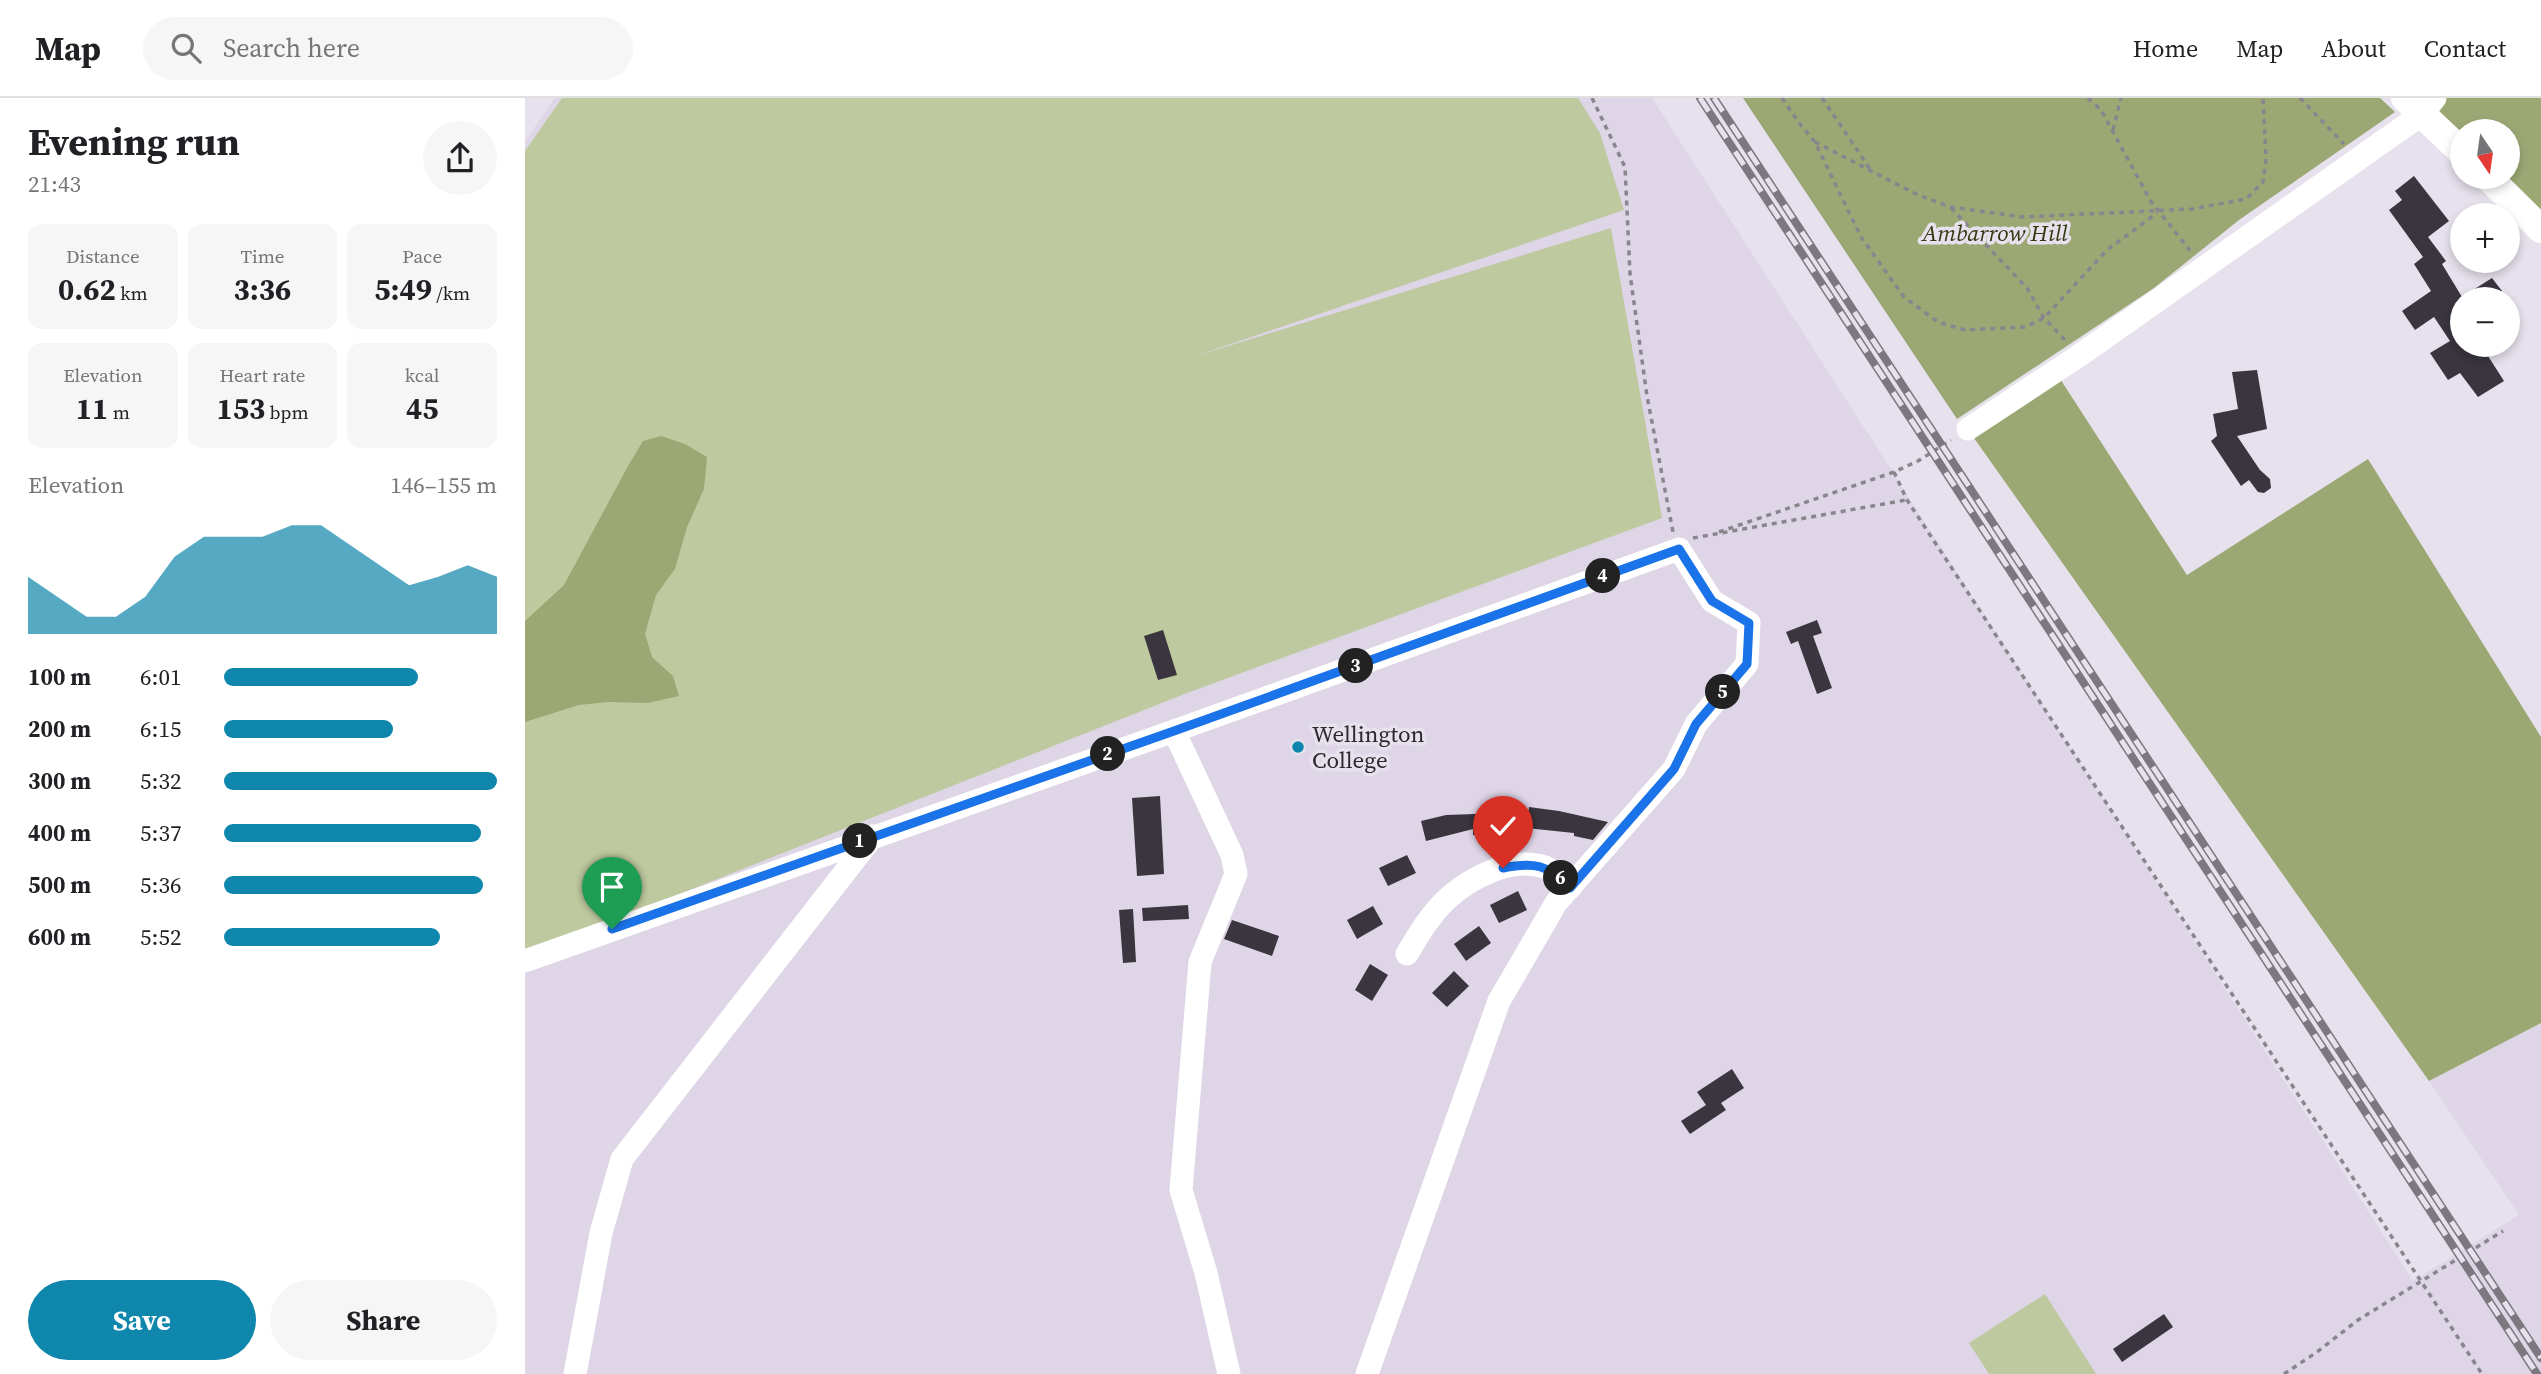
<!DOCTYPE html>
<meta charset="utf-8">
<style>
:root{--surface:#fff;--page:#f6f6f6;--text:#202124;--muted:#757577;--line:#e0e0e0;--accent:#0f86ab}
body{margin:0;font-family:"Source Serif 4",serif;background:var(--page);color:var(--text);height:100vh;display:flex;flex-direction:column;font-size:26px;white-space:nowrap}
*{box-sizing:border-box;margin:0}
p{font-size:23px;color:var(--muted)}
.icon{flex:none;width:38px;height:38px;fill:none;stroke:currentColor;stroke-width:2;stroke-linecap:round;stroke-linejoin:round}
.map{position:relative;flex:1;overflow:hidden}
.panel{display:flex;flex-direction:column;background:var(--surface);width:525px}
.panel>*{flex:none}
.needle{width:46px;rotate:167deg}
.fabs{position:absolute;left:1925px;top:21px;display:grid;gap:14px}
.fabs a{display:grid;place-items:center;width:70px;height:70px;border-radius:50%;background:var(--surface);box-shadow:0 4px 10px #0003;font-size:35px}
.pin{position:absolute;display:grid;place-items:center;width:60px;height:60px;color:#fff;margin:-72px -30px;border-radius:50% 50% 50% 0;rotate:-45deg;box-shadow:0 0 7px #0007}
.pin .icon{rotate:45deg}
.km{position:absolute;width:35px;height:35px;margin:-18px;border-radius:50%;background:#222;color:#fff;font-size:19px;line-height:35px;text-align:center}
.round{display:grid;place-items:center;flex:none;width:74px;height:74px;border-radius:37px;background:var(--page)}
.headline{display:flex;align-items:center;justify-content:space-between;height:119px;padding:0 28px}
h1{font-size:38px;font-weight:700;line-height:52px}
.figures{display:grid;grid-template-columns:repeat(3,1fr);gap:10px;height:119px;padding:7px 28px}
.figures div{display:grid;align-content:center;border-radius:14px;background:var(--page);text-align:center}
.figures b{font-size:30px;font-weight:700}
.figures small{font-size:19px;font-weight:400}
.figures p{font-size:19px}
.chart{height:196px;padding:14px 28px}
.chart p{display:flex;justify-content:space-between}
.chart svg{width:100%;height:126px;margin-top:7px;fill:var(--accent);opacity:.7}
.primary-button{display:flex;gap:14px;margin-top:auto;padding:14px 28px}
.primary-button a{flex:1;height:80px;border-radius:42px;background:var(--accent);color:#fff;font-size:28px;font-weight:700;line-height:80px;text-align:center}
.primary-button a+a{background:var(--page);color:var(--text)}
ul{padding:0 28px;list-style:none;font-size:23px}
li{display:grid;grid-template-columns:112px 84px 1fr;align-items:center;height:52px}
li i{height:18px;border-radius:9px;background:var(--accent)}
header{display:flex;align-items:center;gap:42px;box-sizing:border-box;height:98px;padding:0 35px;background:var(--surface);border-bottom:2px solid var(--line)}
header strong{font-size:33px}
nav{display:flex;gap:38px;margin-inline-start:auto;font-size:24px}
.search{width:490px;height:63px;background:var(--page);display:flex;align-items:center;gap:18px;box-sizing:border-box;padding:0 24px;border-radius:38px;color:var(--muted);font-size:26px}
main{display:flex;flex:1;min-height:0}
.map>svg:first-child{display:block}
</style>
<header>
<strong>Map</strong>
<div class="search"><svg class="icon" aria-label="search" viewBox="0 0 24 24"><circle cx="10" cy="10" r="6"/><path d="M15 15l6 6"/></svg>Search here</div>
<nav><a>Home</a><a>Map</a><a>About</a><a>Contact</a></nav>
</header>
<main>
<section class="panel">
<div class="headline"><div><h1>Evening run</h1><p>21:43</p></div><a class="round"><svg class="icon" aria-label="share" viewBox="0 0 24 24"><path d="M12 15V3M7 8l5-5 5 5M5 13v7h14v-7"/></svg></a></div>
<div class="figures">
<div><p>Distance</p><b>0.62<small> km</small></b></div>
<div><p>Time</p><b>3:36</b></div>
<div><p>Pace</p><b>5:49<small> /km</small></b></div>
</div>
<div class="figures">
<div><p>Elevation</p><b>11<small> m</small></b></div>
<div><p>Heart rate</p><b>153<small> bpm</small></b></div>
<div><p>kcal</p><b>45</b></div>
</div>
<div class="chart"><p><span>Elevation</span>146–155 m</p>
<svg viewBox="0 0 160 44" preserveAspectRatio="none"><path d="M0 44V24L10 31L20 38L30 38L40 31L50 17L60 10L70 10L80 10L90 6L100 6L110 13L120 20L130 27L140 24L150 20L160 24V44z"/></svg>
</div>
<ul>
<li><b>100 m</b>6:01<i style="width:71%"></i></li>
<li><b>200 m</b>6:15<i style="width:62%"></i></li>
<li><b>300 m</b>5:32<i style="width:100%"></i></li>
<li><b>400 m</b>5:37<i style="width:94%"></i></li>
<li><b>500 m</b>5:36<i style="width:95%"></i></li>
<li><b>600 m</b>5:52<i style="width:79%"></i></li>
</ul>
<div class="primary-button"><a>Save</a><a>Share</a></div>
</section>
<div class="map">
<svg width="2016" height="1276" viewBox="0 0 2016 1276">
<rect width="100%" height="100%" fill="#e6e1ec"/>
<path fill="#ded5e7" d="M30,0H1127L1888,1183L1994,1117L1904,983L2016,925V1276H0V43Z"/>
<g fill="#bec99f">
<path d="M37,0H1053L1075,35L1099,112L671,258L1086,130L1137,420L662,595L0,857V53Z"/>
<path d="M1520,1196L1571,1276H1464L1444,1245Z"/>
</g>
<g fill="#9ca874">
<path d="M1218,0H1855L1870,14L1714,122L1629,190L1432,321Z"/>
<path d="M1880,0H2016V126L1963,79H1983V33H1937V54Z"/>
<path d="M1530,273L1662,477L1843,361L2016,639V925L1904,983L1444,333Z"/>
<path d="M136,338L160,346L182,359L179,391L162,429L150,471L131,497L120,536L127,559L148,578L154,598L123,605L83,604L54,607L0,624V523L39,487L103,368L118,343Z"/>
</g>
<g fill="#3a353e">
<path d="M1889,78L1924,123L1903,139L1921,163L1917,166L1937,199L1967,180L1977,193L1964,201H1937V247H1956L1979,283L1953,299L1935,275L1923,282L1905,255L1925,243L1909,219L1890,232L1877,213L1906,193L1889,166L1898,159L1864,112L1877,102L1870,93Z"/>
<path d="M1732,272L1742,331L1712,338L1735,372L1745,381L1746,390L1739,395L1733,394L1724,382L1716,388L1686,343L1692,338L1688,316L1713,311L1707,274Z"/>
<path d="M1292,522L1297,535L1288,538L1307,590L1292,596L1273,543L1266,546L1261,534Z"/>
<path d="M638,532L652,577L633,582L619,538Z"/>
<path d="M635,698L639,776L612,778L607,700Z"/>
<path d="M1004,709L1034,713L1083,724L1068,742L1049,738V735L1001,730Z"/>
<path d="M978,715V736L948,737V731L901,743L896,723L921,717Z"/>
<path d="M882,757L891,775L863,788L854,770Z"/>
<path d="M993,793L1002,812L974,825L965,807Z"/>
<path d="M663,807L664,821L618,823L617,810Z"/>
<path d="M848,808L858,826L832,841L822,822Z"/>
<path d="M608,811L611,864L598,865L594,812Z"/>
<path d="M707,822L754,838L747,858L699,841Z"/>
<path d="M954,828L966,845L941,863L929,846Z"/>
<path d="M845,866L863,877L847,903L830,892Z"/>
<path d="M929,873L944,888L922,909L907,895Z"/>
<path d="M1207,971L1219,990L1196,1005L1201,1012L1165,1036L1156,1023L1181,1007L1172,994Z"/>
<path d="M1639,1216L1648,1229L1597,1264L1588,1251Z"/>
</g>
<g fill="none" stroke-linecap="round" stroke-linejoin="round">
<g stroke="#89858d" stroke-width="3.5" stroke-dasharray="5 5" stroke-linecap="butt">
<path d="M1067,0L1100,69L1105,176L1122,298L1148,434"/>
<path d="M1257,0L1274,25L1290,44L1336,139L1379,199L1413,224L1440,232L1500,229L1519,220L1582,152L1632,115"/>
<path d="M1297,0L1345,71"/>
<path d="M1563,0L1576,12L1625,102L1666,154"/>
<path d="M1775,0L1819,46"/>
<path d="M1588,32L1596,0"/>
<path d="M1290,44L1391,96L1425,109L1498,119L1667,111L1721,101L1738,84L1741,61L1738,0"/>
<path d="M1426,110L1502,190L1519,220L1542,244"/>
<path d="M1369,374L1382,402L1957,1276"/>
<path d="M1194,434L1369,374L1393,363L1426,342"/>
<path d="M1168,440L1381,402"/>
<path d="M1759,1276L1792,1254L1833,1222L1978,1133"/>
</g>
<g stroke="#fff" stroke-width="23">
<path d="M1443,331L1555,257L1897,16L1910,0"/>
<path d="M649,633L707,757L711,776L675,864L656,1092L681,1175L704,1276"/>
<path d="M882,856C890,843 897,830 906,819C929,788 980,756 1020,769C1030,773 1037,782 1045,790"/>
<path d="M0,863L649,633L1154,451L1187,503L1224,525L1222,566L1171,626L1149,671L1031,805L974,903L842,1276"/>
<path d="M50,1276L76,1135L97,1061L348,738"/>
</g>
<g stroke="#fff" stroke-width="28">
<path d="M1880,0L1937,54"/>
<path d="M1963,79L2016,131"/>
</g>
<defs>
<g id="rail">
<path d="M1175,0L2012,1276"/>
<path d="M1189,0L2016,1260"/>
</g>
</defs>
<use href="#rail" stroke="#7b787f" stroke-width="8"/>
<use href="#rail" stroke="#e6e1ec" stroke-width="5" stroke-dasharray="16" stroke-linecap="butt"/>
</g>
<g fill="none" stroke-linecap="round" stroke-linejoin="round">
<defs>
<path id="route" d="M87,831L649,633L1154,451L1187,503L1224,525L1222,566L1171,626L1149,671L1045,790C1023,766 1009,764 978,770"/>
</defs>
<use href="#route" stroke="#fff" stroke-width="14"/>
<use href="#route" stroke="#1a73e8" stroke-width="9"/>
</g>
<circle fill="#0f86ab" stroke="#e6e1ec" stroke-width="2.5" cx="773" cy="649" r="7"/>
<g text-anchor="middle" stroke-width="7" stroke-linejoin="round" paint-order="stroke">
<g font-size="23" font-style="italic" fill="#333a12" stroke="#e6e1ec">
<text x="1470" y="143">Ambarrow Hill</text>
</g>
<g font-size="23" fill="#2b292d" stroke="#e6e1ec" text-anchor="start">
<text x="787" y="644">Wellington<tspan x="787" dy="26">College</tspan></text>
</g>
</g>
</svg>
<div class="fabs">
<a><svg class="needle" viewBox="-14 -14 28 28"><path d="M0-13l5 13h-10z" fill="#e53935"/><path d="M0 13l5-13h-10z" fill="#757577"/></svg></a>
<a>+</a>
<a>−</a>
</div>
<div class="pin" style="left:87px;top:831px;background:#1e9e55"><svg class="icon" aria-label="arrive" viewBox="0 0 24 24"><path d="M6 21V4h12l-3 4 3 4H6"/></svg></div>
<div class="pin" style="left:978px;top:770px;background:#d93025"><svg class="icon" aria-label="check" viewBox="0 0 24 24"><path d="M5 12l5 5 9-10"/></svg></div>
<b class="km" style="left:335px;top:743px">1</b>
<b class="km" style="left:583px;top:656px">2</b>
<b class="km" style="left:831px;top:568px">3</b>
<b class="km" style="left:1078px;top:478px">4</b>
<b class="km" style="left:1198px;top:594px">5</b>
<b class="km" style="left:1036px;top:780px">6</b>
</div>
</main>
